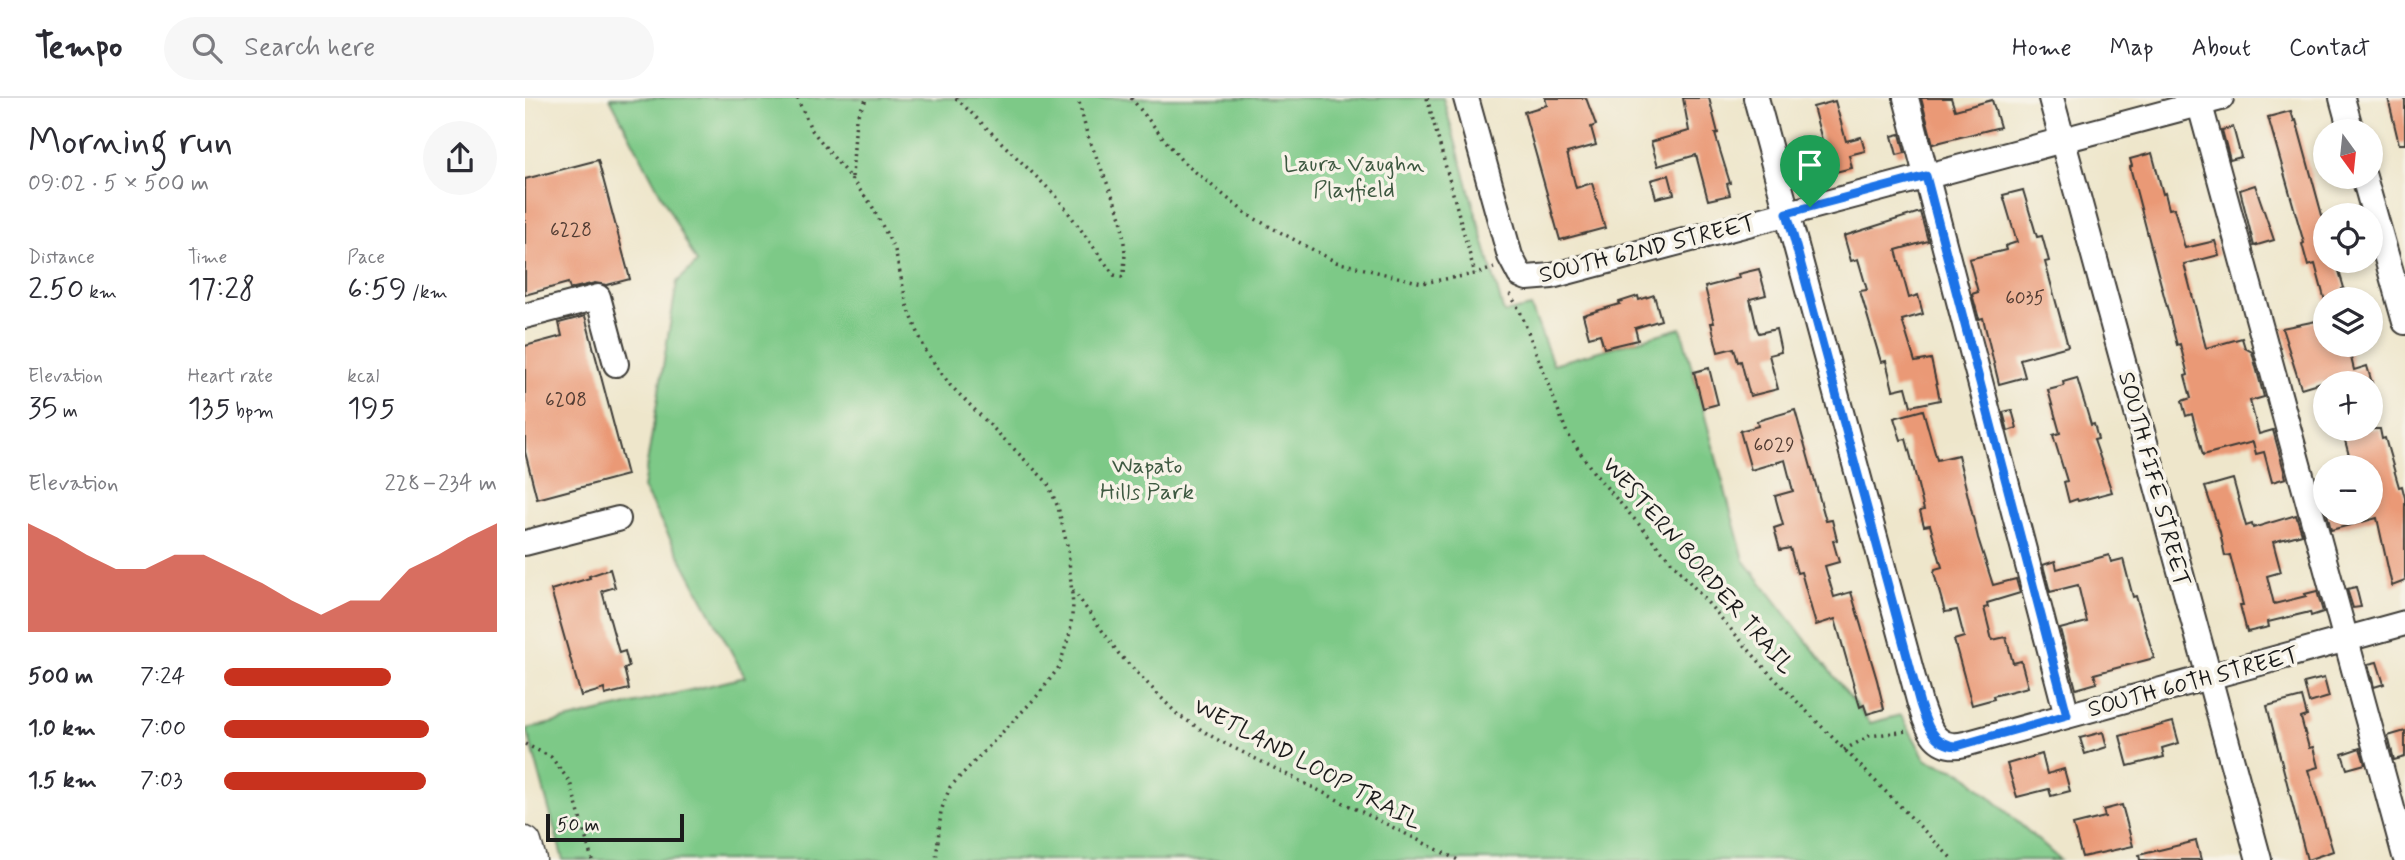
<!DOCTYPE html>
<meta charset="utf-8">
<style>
:root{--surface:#fff;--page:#f7f7f7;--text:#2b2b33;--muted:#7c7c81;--line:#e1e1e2;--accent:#c8321e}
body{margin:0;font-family:Mynerve,sans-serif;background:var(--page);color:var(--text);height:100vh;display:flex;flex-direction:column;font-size:26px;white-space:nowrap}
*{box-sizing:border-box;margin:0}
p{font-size:23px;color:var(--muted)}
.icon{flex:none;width:38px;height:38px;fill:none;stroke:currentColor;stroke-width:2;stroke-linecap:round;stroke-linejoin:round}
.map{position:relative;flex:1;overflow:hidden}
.side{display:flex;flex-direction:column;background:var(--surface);width:525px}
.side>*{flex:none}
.needle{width:46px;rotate:165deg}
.controls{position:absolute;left:1788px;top:21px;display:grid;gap:14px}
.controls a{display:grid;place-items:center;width:70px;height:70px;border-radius:50%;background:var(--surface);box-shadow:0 4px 10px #0003;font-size:35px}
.scale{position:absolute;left:21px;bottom:18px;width:138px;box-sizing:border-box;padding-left:7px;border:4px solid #1c1c1c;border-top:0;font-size:19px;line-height:24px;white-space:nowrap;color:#1c1c1c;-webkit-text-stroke:5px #f7f3e8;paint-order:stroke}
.pin{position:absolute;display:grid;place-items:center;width:60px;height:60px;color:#fff;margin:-72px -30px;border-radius:50% 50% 50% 0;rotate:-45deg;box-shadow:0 0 7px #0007}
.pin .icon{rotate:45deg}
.round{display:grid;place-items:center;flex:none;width:74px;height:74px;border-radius:37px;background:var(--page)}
.headline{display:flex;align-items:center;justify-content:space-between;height:119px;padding:0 28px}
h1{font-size:38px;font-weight:600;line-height:52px}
.figures{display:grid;grid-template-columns:repeat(3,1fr);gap:10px;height:119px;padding:7px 28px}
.figures div{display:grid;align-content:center}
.figures b{font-size:30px;font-weight:600}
.figures small{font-size:19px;font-weight:400}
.figures p{font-size:19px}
.chart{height:196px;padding:14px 28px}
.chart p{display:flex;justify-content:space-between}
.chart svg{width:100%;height:126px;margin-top:7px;fill:var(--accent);opacity:.7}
ul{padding:0 28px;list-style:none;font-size:23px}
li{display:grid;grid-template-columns:112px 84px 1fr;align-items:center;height:52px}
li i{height:18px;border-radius:9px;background:var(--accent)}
header{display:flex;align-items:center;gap:42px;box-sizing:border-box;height:98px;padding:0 35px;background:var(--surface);border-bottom:2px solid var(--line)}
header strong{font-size:33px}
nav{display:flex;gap:38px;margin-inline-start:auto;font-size:24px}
.search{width:490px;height:63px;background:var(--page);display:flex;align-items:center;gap:18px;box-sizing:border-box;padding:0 24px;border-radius:38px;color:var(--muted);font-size:26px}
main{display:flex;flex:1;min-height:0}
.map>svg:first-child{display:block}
</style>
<header>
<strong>Tempo</strong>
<div class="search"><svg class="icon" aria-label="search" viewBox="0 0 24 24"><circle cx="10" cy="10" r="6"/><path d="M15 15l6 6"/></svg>Search here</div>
<nav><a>Home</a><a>Map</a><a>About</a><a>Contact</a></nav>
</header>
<main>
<section class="side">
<div class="headline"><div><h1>Morning run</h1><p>09:02 · 5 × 500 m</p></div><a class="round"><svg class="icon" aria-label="share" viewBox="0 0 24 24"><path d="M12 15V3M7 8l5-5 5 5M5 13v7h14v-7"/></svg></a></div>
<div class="figures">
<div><p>Distance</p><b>2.50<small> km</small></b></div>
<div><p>Time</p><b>17:28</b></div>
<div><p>Pace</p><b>6:59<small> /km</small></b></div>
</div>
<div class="figures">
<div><p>Elevation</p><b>35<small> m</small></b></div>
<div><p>Heart rate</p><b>135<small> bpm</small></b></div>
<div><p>kcal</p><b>195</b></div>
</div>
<div class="chart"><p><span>Elevation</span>228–234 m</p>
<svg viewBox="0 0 160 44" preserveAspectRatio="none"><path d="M0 44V6L10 11L20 17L30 22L40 22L50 17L60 17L70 22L80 27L90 33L100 38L110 33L120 33L130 22L140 17L150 11L160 6V44z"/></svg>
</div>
<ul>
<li><b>500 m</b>7:24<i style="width:61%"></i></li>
<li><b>1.0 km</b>7:00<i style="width:75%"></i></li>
<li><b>1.5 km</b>7:03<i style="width:74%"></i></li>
</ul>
</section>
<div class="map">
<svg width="1880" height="762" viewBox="0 0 1880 762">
<rect width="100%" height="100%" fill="#f7f3e8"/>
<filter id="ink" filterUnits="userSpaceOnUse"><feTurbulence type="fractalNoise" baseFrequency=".0143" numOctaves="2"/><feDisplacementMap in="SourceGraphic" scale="14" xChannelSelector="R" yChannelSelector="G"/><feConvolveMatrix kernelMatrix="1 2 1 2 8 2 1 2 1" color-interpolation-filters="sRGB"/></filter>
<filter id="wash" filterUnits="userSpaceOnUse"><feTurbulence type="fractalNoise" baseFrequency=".00686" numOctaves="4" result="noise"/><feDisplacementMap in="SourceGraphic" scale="28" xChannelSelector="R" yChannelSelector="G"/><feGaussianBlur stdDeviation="1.57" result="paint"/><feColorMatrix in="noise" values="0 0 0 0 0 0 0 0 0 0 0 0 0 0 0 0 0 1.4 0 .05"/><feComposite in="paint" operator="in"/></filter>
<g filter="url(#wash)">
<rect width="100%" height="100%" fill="#eee6cb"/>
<path fill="#7dc987" stroke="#4c7252" stroke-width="2" d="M85,0H918L979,215L1006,209L1028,266L1156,230L1219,462L1345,625L1376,617L1401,662L1437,674L1535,762H38L2,631L220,579L118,390L152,184L172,165Z"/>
<g id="blocks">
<g fill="#ea9976">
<path d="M1020,0H1061L1071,27L1066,29L1071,47L1042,55L1051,90L1067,85L1080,130L1035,142L999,14L1022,7Z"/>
<path d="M1158,0H1184L1193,35L1190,36L1205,85L1202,86L1205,97L1183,102L1171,57L1133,68L1126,44L1164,33Z"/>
<path d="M1396,0H1426L1430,12L1467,2L1475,29L1408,46Z"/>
<path d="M1863,0H1880V46H1874Z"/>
<path d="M1310,3L1321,43L1336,39L1340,53L1324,57L1327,70L1306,75L1288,9Z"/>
<path d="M1766,13L1769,23L1771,22L1801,132V163H1811L1819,190L1817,191L1819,198L1800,203L1790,166L1783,168L1777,146L1779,145L1743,19Z"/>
<path d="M1708,29L1716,59L1705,62L1697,32Z"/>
<path d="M1375,36L1380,55L1372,57L1367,38Z"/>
<path d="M1627,55L1638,96L1640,95L1644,111L1649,110L1660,150L1690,143L1694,157L1659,166L1681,250L1717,240L1720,250L1727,254L1739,299L1725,303L1734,336L1748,332L1761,380L1747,384L1739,354L1731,356L1728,344L1678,357L1667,316L1661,318L1657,303L1666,300L1660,278L1663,277L1655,246L1652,247L1605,69L1607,68L1605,61Z"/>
<path d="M73,62L105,181L82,187L70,185L45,191L43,185L0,197V81Z"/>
<path d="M1144,77L1149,96L1131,100L1126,82Z"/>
<path d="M1730,87L1749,142L1729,148L1715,92Z"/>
<path d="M1498,92L1512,139L1517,138L1524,163L1520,164L1543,248L1495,261L1500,279L1474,286L1458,220L1454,221L1447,196L1453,194L1444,161L1481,152L1480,148L1492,144L1478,97Z"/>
<path d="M1395,114L1403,143L1371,152L1384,200L1393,197L1398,216L1377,222L1390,264L1406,261L1415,302L1386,308L1381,289L1368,292L1361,263L1356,264L1335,193L1342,192L1333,161L1326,163L1319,138Z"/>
<path d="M1234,171L1241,197L1225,201L1232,231L1234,235L1251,231L1256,254L1244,257L1253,291L1225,298L1216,263L1213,264L1209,250L1193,254L1186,225H1189L1180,189L1214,180L1213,176Z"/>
<path d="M1129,197L1136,222L1110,230L1113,242L1079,250L1075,236L1064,239L1058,217L1095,206L1094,204L1113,198L1114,202Z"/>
<path d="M60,218L102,377L12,401L0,354V248L37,238L34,225Z"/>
<path d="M1801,221V247H1823L1829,272L1842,268L1847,285L1796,284L1776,290L1757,230Z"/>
<path d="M1184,270L1193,306L1178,310L1169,274Z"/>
<path d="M1552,280L1566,327L1569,326L1573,341L1569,342L1587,394L1553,403L1552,401L1544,404L1539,384L1542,383L1528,337L1535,335L1523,292L1539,288L1538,284Z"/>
<path d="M1270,312L1301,423L1307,422L1312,442L1308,443L1314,464L1300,468L1309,499L1326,494L1352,582L1359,611L1342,616L1339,607L1335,609L1310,521L1291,527L1276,474L1272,475L1265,450L1255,452L1249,430L1258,427L1250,398L1268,393L1260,362L1226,372L1215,333L1233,328L1232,323Z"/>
<path d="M1398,312L1412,362L1433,357L1453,440L1468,487L1491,481L1495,495L1462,505L1463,509L1459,510L1467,542L1481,539L1488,565L1496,563L1503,589L1468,598L1469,601L1447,607L1429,542L1439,539L1432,512L1420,514L1409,475L1410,471L1417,469L1405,427L1399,428L1395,413L1399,412L1387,363L1381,341L1376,342L1369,320Z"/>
<path d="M1487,312L1492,330L1483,333L1478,314Z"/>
<path d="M1817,331H1855L1857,341L1860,340L1874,389L1877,388L1880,400V483L1867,488L1852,420L1806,432L1802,415H1846V369H1827Z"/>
<path d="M1708,381L1721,428L1727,426L1728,430L1771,417L1777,436L1748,444L1756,474L1742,478L1749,506L1781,498L1780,496L1792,493L1798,514L1786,518L1785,514L1743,524L1744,529L1722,534L1715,507H1718L1705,457L1700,458L1695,434L1680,389Z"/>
<path d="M1584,457L1586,464L1598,461L1608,499L1611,498L1629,560L1569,576L1572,585L1551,591L1535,531L1562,524L1553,487L1525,494L1518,467L1530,463L1532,471Z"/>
<path d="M85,471L90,489L77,493L94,555L100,553L104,569L99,570L104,591L80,597L79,591L56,598L26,492L65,480L64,478Z"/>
<path d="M1831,489L1836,509L1828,510L1822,491Z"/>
<path d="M1852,564L1859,586L1849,589L1843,566Z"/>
<path d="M1799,580L1804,599L1784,605L1779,585Z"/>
<path d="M1777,599L1782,618L1776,620L1784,650L1788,649L1793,669L1783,672L1808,753L1782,762L1742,608Z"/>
<path d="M1648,624L1654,645L1637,650L1639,659L1603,668L1595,638Z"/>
<path d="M1880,633V659L1869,662L1863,638Z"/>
<path d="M1578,634L1582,649L1560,656L1555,640Z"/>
<path d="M1835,650L1840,666L1822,671L1817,656Z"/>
<path d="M1517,656L1522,676L1539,671L1545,693L1526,698L1524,691L1492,699L1482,666Z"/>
<path d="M1597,707L1608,748L1557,759L1548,727L1580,719L1578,712Z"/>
<path d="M1671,743L1676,762H1615L1614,757Z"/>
</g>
</g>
</g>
<g filter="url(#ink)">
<use href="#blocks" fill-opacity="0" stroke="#3c3a36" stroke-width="2"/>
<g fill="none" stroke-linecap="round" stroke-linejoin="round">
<defs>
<g id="minor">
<path d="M941,0L985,158L995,177L1002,180L1027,178L1696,0"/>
<path d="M1231,0L1395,606C1403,630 1410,653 1440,646L1880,525"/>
<path d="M1381,0L1542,617"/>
<path d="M1526,0L1734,762"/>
<path d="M1673,0L1880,758"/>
<path d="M1817,0L1826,33"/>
<path d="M1839,79L1880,224"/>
<path d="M0,218L73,199L91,266"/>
<path d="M0,445L93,421"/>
</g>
<path id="major" d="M0,745L5,762"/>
</defs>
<use href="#minor" stroke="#3c3a36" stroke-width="28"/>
<use href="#major" stroke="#3c3a36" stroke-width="35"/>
<g stroke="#3c3a36" stroke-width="3.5" stroke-dasharray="2 5" stroke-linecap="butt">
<path d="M272,0L286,31L346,106L370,152L382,207L400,252L425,287L522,384L533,409L543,451L548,508L545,535L534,569L514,596L425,689L416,713L411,762"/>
<path d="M431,0L532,99L589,177L596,179L599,177L600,154L596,119L562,36L553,0"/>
<path d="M606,0L657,63L723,117L811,164L897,185L950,176L969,170"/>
<path d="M902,0L950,176"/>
<path d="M327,79L331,20L342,0"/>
<path d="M985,196L995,213L1042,335L1069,375L1245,576L1428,762"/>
<path d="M548,492L594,556L653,617L691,641L933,762"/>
<path d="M0,646L26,659L45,684L67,762"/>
<path d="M1319,652L1344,638L1383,633"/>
</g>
<use href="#minor" stroke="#fff" stroke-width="24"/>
<use href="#major" stroke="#fff" stroke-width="32"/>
</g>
</g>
<g fill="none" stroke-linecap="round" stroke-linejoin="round" filter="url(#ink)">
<defs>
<path id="route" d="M1401,78L1542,617L1432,648C1408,647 1401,625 1395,606L1262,115Z"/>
</defs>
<use href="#route" stroke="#fff" stroke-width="14"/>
<use href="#route" stroke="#1a73e8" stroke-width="9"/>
</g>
<g text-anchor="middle" stroke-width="7" stroke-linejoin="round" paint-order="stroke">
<g font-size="19" fill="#503b32">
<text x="46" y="138">6228</text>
<text x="1500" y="206">6035</text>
<text x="41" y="308">6208</text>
<text x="1249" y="353">6029</text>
</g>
<g font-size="23" fill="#3e5941" stroke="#f7f3e8">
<text x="829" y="73">Laura Vaughn<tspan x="829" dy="26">Playfield</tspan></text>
<text x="622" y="375">Wapato<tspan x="622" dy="26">Hills Park</tspan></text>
</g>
<g font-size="23" fill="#1c1c1c" stroke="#f7f3e8">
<text transform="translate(1122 150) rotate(-14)" y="8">SOUTH 62ND STREET</text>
<text transform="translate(1630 381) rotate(75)" y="8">SOUTH FIFE STREET</text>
<text transform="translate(1174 467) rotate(49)" y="8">WESTERN BORDER TRAIL</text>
<text transform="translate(1668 583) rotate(-15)" y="8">SOUTH 60TH STREET</text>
<text transform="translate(783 665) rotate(28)" y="8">WETLAND LOOP TRAIL</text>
</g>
</g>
</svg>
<div class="controls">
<a><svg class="needle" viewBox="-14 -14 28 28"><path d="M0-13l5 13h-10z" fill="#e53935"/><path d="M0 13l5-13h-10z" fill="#7c7c81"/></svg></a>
<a><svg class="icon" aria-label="locate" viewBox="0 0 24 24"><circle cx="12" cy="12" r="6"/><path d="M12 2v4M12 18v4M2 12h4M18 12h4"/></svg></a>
<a><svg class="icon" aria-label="layers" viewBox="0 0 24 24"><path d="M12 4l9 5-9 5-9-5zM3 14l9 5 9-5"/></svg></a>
<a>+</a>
<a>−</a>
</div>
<div class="scale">50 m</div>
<div class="pin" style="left:1285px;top:109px;background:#1e9e55"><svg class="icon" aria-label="arrive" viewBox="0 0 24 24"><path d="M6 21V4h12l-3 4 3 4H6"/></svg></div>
</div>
</main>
